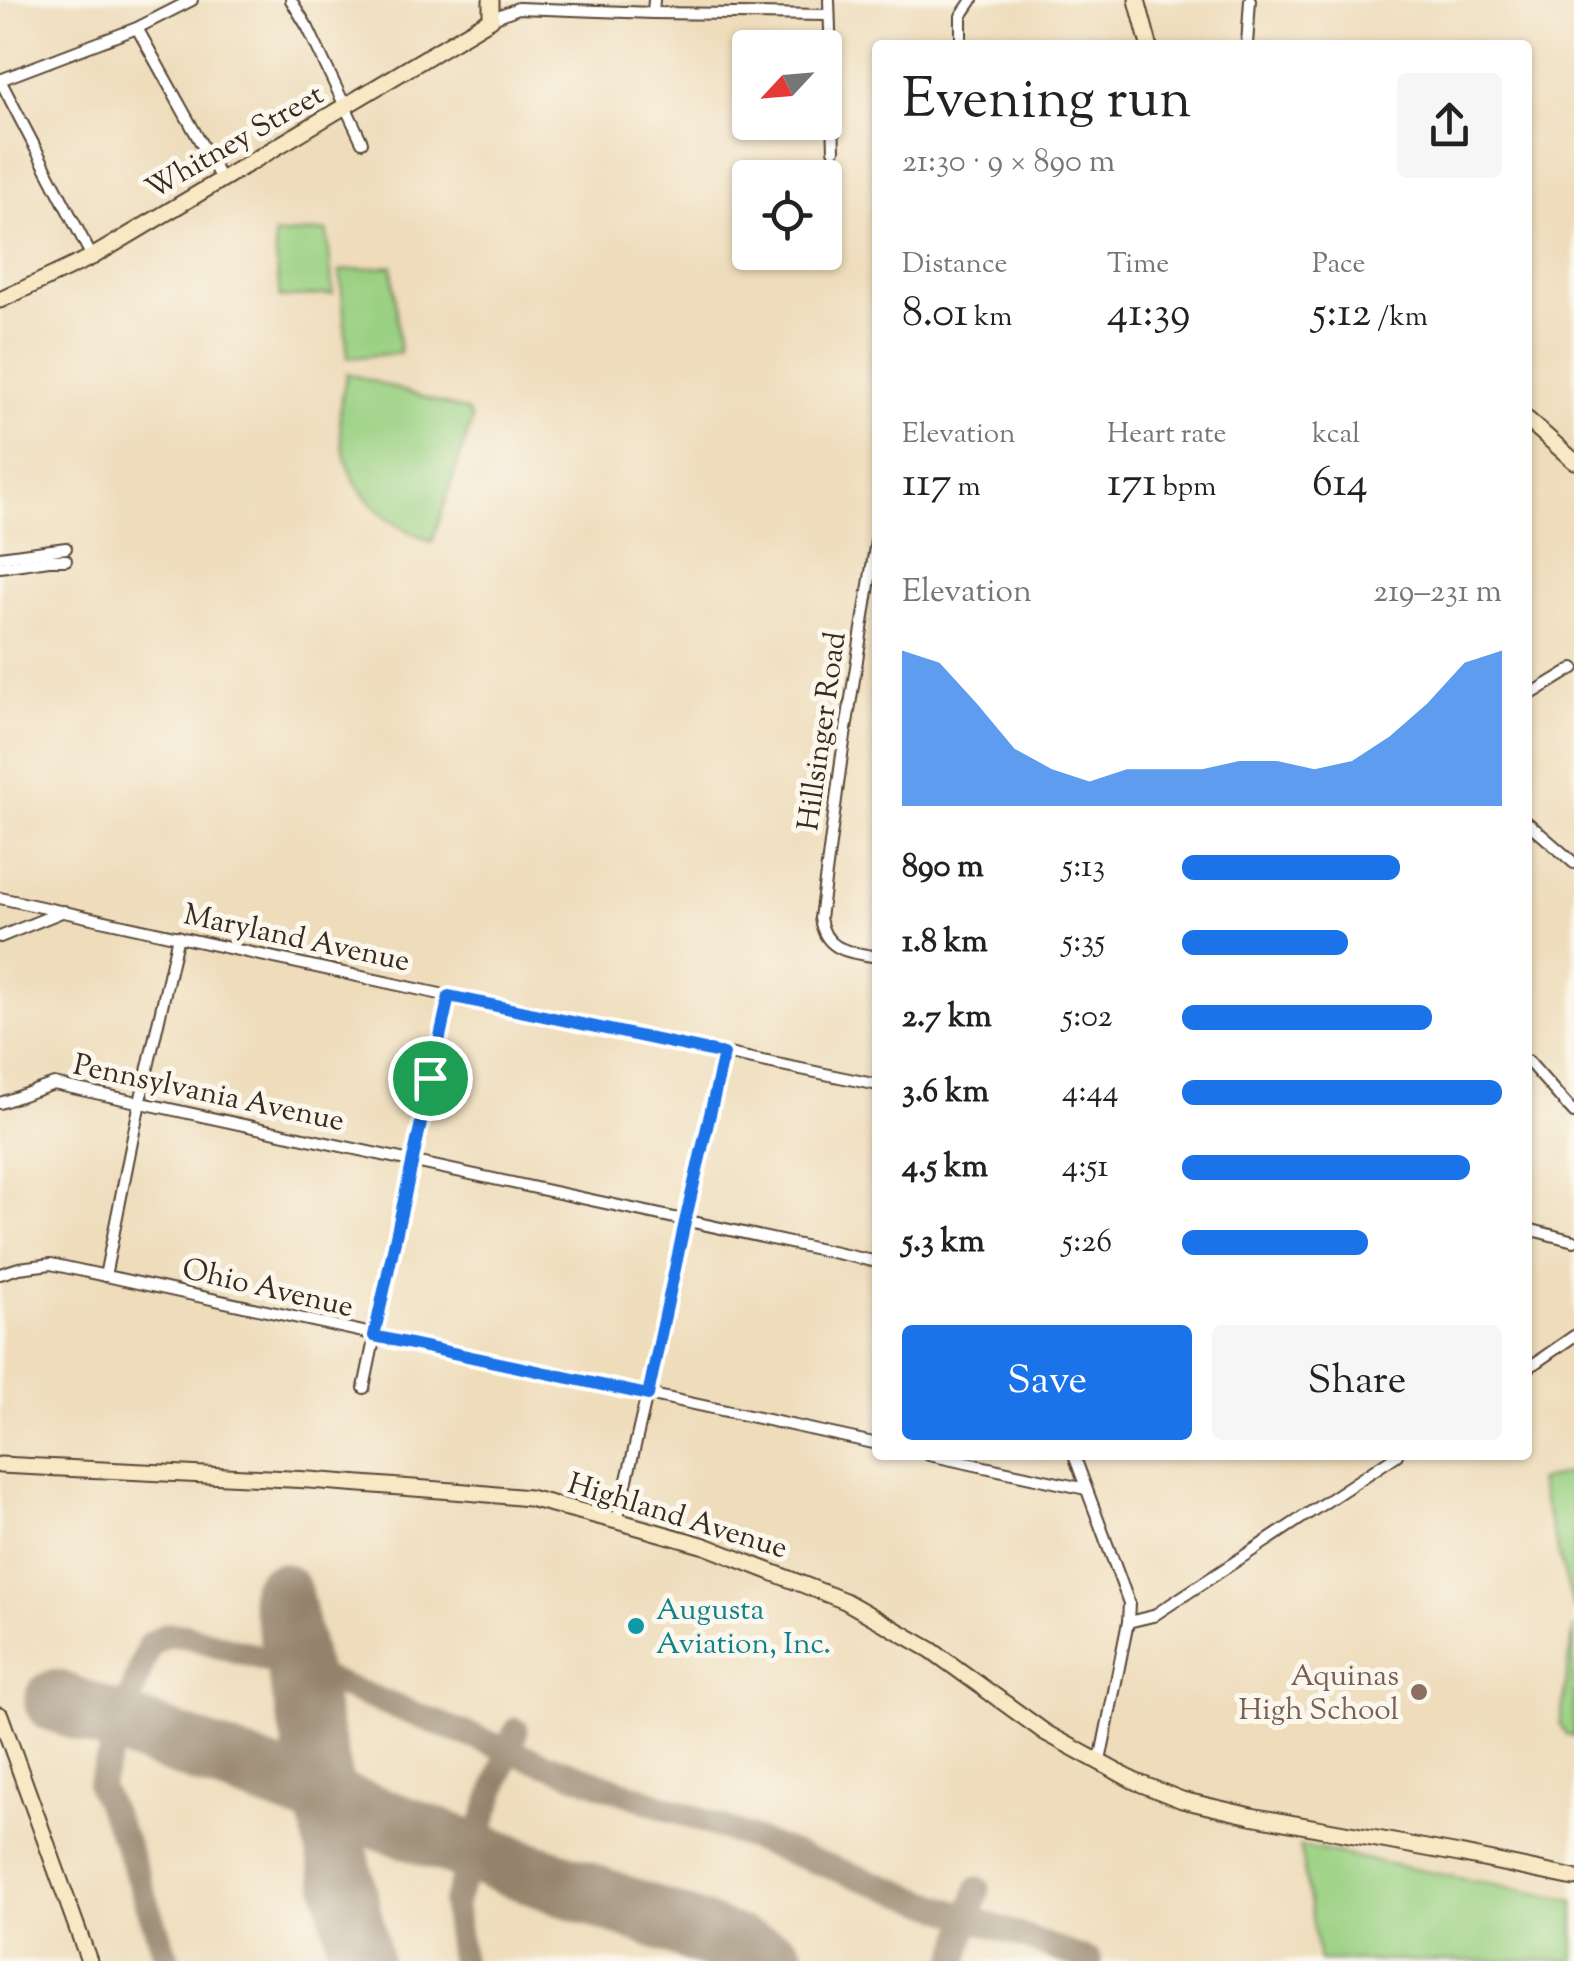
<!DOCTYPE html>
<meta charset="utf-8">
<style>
:root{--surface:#fff;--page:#f6f6f6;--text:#222;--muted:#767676;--accent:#1a73e8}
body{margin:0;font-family:"Sorts Mill Goudy",serif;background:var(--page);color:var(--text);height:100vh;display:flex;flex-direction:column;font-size:38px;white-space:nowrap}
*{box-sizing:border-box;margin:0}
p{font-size:32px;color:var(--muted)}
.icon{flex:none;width:55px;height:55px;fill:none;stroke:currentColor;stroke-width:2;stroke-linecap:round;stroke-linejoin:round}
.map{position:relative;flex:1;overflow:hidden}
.side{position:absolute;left:872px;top:40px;width:660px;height:1420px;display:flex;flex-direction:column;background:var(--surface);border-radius:10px;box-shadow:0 2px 8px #0004}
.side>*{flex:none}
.needle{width:65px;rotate:244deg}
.buttons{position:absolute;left:732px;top:30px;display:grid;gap:20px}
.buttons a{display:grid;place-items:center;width:110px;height:110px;border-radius:10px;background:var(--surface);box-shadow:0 2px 8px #0004;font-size:50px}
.pin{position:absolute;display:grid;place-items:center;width:85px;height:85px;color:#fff;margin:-42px;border:5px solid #fff;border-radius:50%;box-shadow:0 2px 10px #0007}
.round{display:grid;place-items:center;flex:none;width:105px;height:105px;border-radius:10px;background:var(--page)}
.overview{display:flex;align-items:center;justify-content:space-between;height:170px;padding:0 30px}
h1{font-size:55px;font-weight:600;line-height:75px}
.figures{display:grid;grid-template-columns:repeat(3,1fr);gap:15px;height:170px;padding:10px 30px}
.figures div{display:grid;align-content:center}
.figures b{font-size:42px;font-weight:600}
.figures small{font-size:28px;font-weight:400}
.figures p{font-size:28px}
.chart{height:280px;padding:20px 30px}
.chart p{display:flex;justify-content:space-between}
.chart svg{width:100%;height:180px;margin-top:10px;fill:var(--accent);opacity:.7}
.cta{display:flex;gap:20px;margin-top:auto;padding:20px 30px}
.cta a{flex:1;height:115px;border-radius:10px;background:var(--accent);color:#fff;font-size:40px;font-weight:600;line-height:115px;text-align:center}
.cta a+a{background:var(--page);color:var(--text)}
ul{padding:0 30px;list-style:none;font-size:32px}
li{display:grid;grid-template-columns:160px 120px 1fr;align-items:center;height:75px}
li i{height:25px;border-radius:12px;background:var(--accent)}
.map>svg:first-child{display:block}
</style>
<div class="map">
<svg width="1574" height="1961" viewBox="0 0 1574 1961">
<rect width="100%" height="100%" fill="#fbf7ec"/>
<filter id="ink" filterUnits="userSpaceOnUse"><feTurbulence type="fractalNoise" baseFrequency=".01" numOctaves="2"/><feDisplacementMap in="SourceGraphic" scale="20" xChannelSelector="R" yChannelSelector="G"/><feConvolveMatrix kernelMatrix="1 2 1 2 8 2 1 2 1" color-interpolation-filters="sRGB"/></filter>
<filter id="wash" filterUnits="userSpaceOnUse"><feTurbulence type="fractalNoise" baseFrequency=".0048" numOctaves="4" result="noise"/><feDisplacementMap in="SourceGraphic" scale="40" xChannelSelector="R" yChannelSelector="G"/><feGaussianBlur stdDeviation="2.25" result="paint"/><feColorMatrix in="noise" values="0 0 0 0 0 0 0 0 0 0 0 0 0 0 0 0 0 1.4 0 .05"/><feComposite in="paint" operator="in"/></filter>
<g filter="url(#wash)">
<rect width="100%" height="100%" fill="#eedcba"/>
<g fill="#99d081" stroke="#6a7d50" stroke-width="2.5">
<path d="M327,231L333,294L280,298L274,235Z"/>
<path d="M392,266L400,353L348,358L340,271Z"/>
<path d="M347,373L467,411L472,420L432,542C371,517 338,480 340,411C340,399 345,385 347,373Z"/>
<path d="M1574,1471V1609L1538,1481Z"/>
<path d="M1574,1627V1736L1566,1734L1560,1725Z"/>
<path d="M1300,1846L1574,1901V1961H1319Z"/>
</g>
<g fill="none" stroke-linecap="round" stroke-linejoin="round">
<g stroke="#94836c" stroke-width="25">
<path d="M168,1961L125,1841L99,1786L149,1645L166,1635H184L298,1669L510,1751L1090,1961"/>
<path d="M461,1961L454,1905L516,1730"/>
<path d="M956,1961L978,1889"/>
</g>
<g stroke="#94836c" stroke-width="62">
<path d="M281,1594L361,1961"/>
<path d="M55,1701L775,1961"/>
</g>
</g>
</g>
<g filter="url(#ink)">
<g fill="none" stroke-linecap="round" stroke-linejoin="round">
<defs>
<g id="street">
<path d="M291,0L308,28L362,142"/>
<path d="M829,0L834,150"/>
<path d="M653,13L829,15"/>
<path d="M491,19L518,8L653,13L654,0"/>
<path d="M137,28L221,179"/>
<path d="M961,45V16L972,0"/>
<path d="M1247,45L1250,0"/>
<path d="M92,257L0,80L137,28L192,0"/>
<path d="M878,528L842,755L820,918C825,952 850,952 878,957"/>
<path d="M0,557L66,548"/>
<path d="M0,567L49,560H66"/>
<path d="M1528,696L1574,668"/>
<path d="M1528,823L1574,863"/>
<path d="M0,898L449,996L878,1085"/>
<path d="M0,937L64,911"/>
<path d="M1528,1061L1574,1113"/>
<path d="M0,1103L54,1084L878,1262"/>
<path d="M1528,1229L1574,1241"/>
<path d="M0,1274L19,1268L51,1264L878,1444"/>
<path d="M105,1276L140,1102L178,936"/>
<path d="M1528,1368L1574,1336"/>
<path d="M364,1388L411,1161L449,996"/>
<path d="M929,1455L1086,1489"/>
<path d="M1074,1455L1129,1603L1128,1622L1100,1761"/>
<path d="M617,1521C655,1366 688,1209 724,1054"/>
<path d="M1128,1622L1153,1616L1397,1455"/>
</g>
<g id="secondary">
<path d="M1137,0L1149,45"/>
<path d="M0,300L92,257L491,19V0"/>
<path d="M1528,420L1574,461"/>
<path d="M0,1465L309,1480L466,1492L529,1498L617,1521L705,1546L845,1601L931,1650L1046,1733L1134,1781L1182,1800L1251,1816L1459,1854L1574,1878"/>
<path d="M0,1715L89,1961"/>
</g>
</defs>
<use href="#street" stroke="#564535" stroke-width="14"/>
<use href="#secondary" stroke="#564535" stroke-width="19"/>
<use href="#street" stroke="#fff" stroke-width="10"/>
<use href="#secondary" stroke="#f8e8c3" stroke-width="15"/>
</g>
</g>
<g fill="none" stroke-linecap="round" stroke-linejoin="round" filter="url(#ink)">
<defs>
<path id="route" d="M449,996L724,1054L685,1222L648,1395L374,1336Z"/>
</defs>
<use href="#route" stroke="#fff" stroke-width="20"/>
<use href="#route" stroke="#1a73e8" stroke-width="12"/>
</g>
<circle fill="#0f9aa8" stroke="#fbf7ec" stroke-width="4" cx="636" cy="1626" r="10"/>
<circle fill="#8d6e63" stroke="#fbf7ec" stroke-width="4" cx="1419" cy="1692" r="10"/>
<g text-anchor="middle" stroke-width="10" stroke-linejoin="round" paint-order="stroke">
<g font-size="30" fill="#3b2a1e" stroke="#fbf7ec">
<text transform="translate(234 141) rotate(-30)" y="10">Whitney Street</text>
<text transform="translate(821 731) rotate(-82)" y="10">Hillsinger Road</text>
<text transform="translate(297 937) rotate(12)" y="10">Maryland Avenue</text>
<text transform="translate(209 1092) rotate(12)" y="10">Pennsylvania Avenue</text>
<text transform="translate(268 1287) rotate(13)" y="10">Ohio Avenue</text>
<text transform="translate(678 1515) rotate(17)" y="10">Highland Avenue</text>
</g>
<g font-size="30" fill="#0d838f" stroke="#fbf7ec" text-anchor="start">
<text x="656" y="1619">Augusta<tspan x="656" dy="34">Aviation, Inc.</tspan></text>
</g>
<g font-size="30" fill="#785e54" stroke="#fbf7ec" text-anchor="end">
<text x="1399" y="1685">Aquinas<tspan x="1399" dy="34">High School</tspan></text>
</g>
</g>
</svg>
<div class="buttons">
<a><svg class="needle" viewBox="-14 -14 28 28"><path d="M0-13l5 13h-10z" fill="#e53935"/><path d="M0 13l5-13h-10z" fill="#767676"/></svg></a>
<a><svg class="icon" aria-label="locate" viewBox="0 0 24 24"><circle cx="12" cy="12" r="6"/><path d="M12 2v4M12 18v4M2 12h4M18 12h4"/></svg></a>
</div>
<div class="pin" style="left:430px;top:1078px;background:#1e9e55"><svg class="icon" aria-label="arrive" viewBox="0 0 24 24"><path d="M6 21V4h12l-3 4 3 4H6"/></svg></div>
<section class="side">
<div class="overview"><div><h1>Evening run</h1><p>21:30 · 9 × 890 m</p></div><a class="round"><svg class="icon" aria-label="share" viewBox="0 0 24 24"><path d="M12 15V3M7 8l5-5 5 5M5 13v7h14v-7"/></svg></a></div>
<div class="figures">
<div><p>Distance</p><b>8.01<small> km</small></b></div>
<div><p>Time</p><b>41:39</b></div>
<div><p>Pace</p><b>5:12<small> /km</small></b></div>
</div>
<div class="figures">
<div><p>Elevation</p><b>117<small> m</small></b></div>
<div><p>Heart rate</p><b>171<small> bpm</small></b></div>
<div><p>kcal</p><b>614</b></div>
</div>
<div class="chart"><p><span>Elevation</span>219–231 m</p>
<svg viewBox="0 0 160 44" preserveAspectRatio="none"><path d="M0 44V6L10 9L20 19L30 30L40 35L50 38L60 35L70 35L80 35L90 33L100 33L110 35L120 33L130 27L140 19L150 9L160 6V44z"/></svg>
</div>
<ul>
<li><b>890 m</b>5:13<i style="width:68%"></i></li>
<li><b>1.8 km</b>5:35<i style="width:52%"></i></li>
<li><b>2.7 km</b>5:02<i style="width:78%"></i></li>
<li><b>3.6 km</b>4:44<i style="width:100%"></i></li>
<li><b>4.5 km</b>4:51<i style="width:90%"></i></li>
<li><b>5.3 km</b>5:26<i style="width:58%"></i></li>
</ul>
<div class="cta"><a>Save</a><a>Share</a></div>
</section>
</div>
